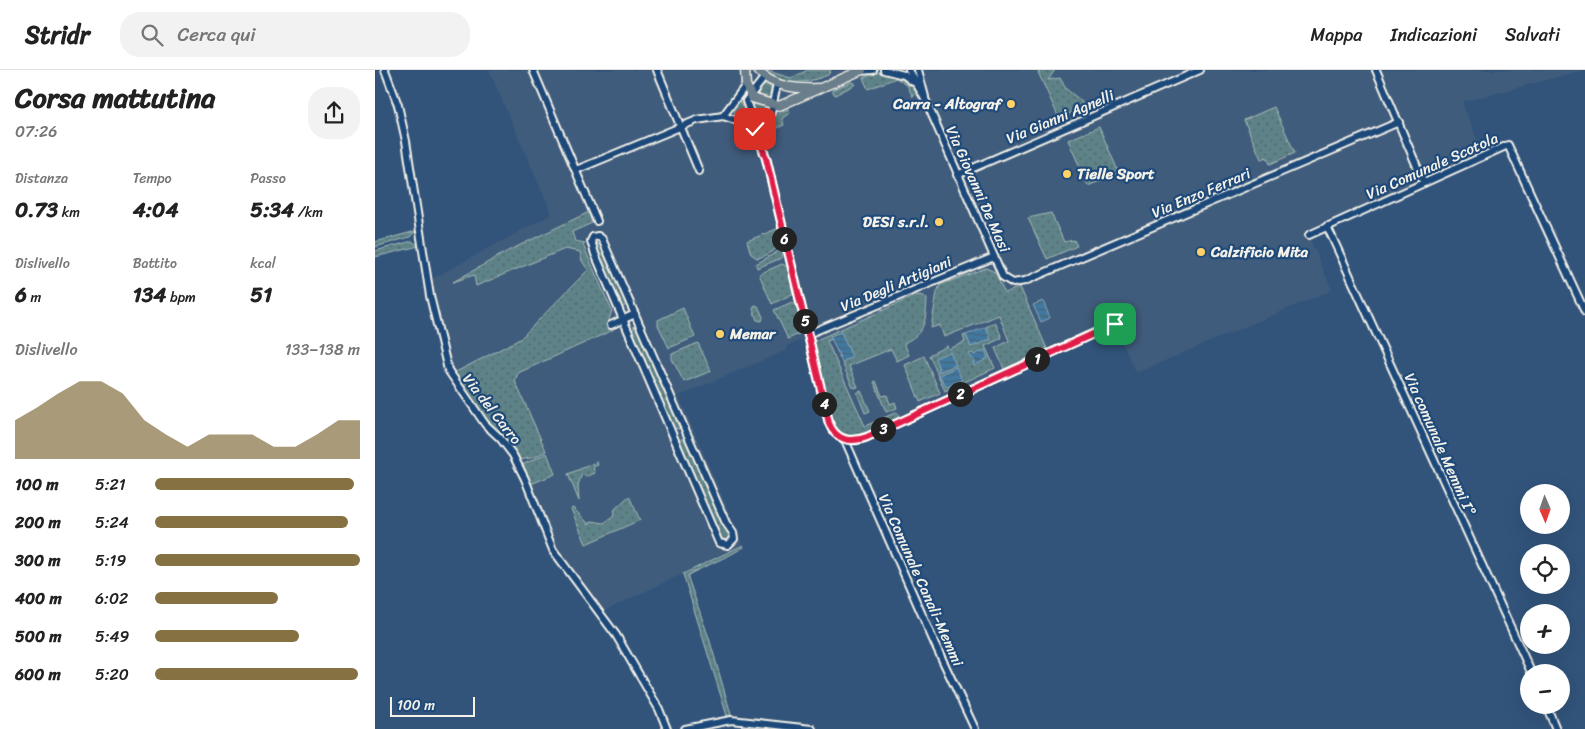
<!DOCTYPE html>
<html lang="it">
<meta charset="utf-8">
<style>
:root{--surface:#fff;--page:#f2f2f2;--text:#222;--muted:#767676;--line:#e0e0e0;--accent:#857141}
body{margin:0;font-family:Sriracha,sans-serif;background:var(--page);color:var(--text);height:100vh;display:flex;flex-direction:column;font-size:19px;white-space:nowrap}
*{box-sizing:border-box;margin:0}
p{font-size:16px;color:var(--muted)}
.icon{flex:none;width:28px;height:28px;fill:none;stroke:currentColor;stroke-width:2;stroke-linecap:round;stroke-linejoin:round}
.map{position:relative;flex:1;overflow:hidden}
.drawer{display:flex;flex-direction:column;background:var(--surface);width:375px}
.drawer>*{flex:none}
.needle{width:32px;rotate:178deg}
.buttons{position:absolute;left:1145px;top:414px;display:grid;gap:10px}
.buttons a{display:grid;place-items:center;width:50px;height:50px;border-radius:50%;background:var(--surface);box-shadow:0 5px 20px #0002;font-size:25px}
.scale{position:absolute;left:15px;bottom:12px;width:85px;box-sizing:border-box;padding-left:5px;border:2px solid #f4f1e8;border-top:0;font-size:14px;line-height:18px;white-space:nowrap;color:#f4f1e8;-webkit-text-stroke:4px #1f4a7a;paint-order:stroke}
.pin{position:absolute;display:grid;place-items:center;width:42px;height:42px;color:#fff;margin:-21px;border-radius:10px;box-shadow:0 2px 8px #0006}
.km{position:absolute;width:25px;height:25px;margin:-12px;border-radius:50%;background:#222;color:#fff;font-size:14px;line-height:25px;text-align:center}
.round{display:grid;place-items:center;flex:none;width:52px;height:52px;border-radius:20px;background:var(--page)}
.headline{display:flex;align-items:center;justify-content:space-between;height:85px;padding:0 15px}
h1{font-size:28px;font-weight:700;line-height:38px}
.metrics{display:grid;grid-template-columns:repeat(3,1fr);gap:8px;height:85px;padding:5px 15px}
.metrics div{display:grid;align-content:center}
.metrics b{font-size:21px;font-weight:700}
.metrics small{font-size:14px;font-weight:400}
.metrics p{font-size:14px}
.chart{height:140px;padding:10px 15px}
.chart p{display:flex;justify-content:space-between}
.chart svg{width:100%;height:90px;margin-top:5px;fill:var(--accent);opacity:.7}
ul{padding:0 15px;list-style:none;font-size:16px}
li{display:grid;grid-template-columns:80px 60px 1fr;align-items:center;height:38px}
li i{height:12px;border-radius:6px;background:var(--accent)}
header{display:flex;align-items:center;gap:30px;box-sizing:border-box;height:70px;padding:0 25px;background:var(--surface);border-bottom:1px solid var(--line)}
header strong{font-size:24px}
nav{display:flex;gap:28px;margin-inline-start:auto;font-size:18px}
.search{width:350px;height:45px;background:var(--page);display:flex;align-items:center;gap:12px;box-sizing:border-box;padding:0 18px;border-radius:20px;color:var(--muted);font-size:19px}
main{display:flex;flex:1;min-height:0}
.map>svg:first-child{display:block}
</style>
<header>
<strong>Stridr</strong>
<div class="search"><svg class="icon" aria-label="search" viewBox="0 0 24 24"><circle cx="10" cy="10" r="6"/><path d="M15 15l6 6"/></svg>Cerca qui</div>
<nav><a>Mappa</a><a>Indicazioni</a><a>Salvati</a></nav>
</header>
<main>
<section class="drawer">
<div class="headline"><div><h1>Corsa mattutina</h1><p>07:26</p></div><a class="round"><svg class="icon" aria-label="share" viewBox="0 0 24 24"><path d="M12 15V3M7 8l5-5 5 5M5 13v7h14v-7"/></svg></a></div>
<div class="metrics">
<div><p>Distanza</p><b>0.73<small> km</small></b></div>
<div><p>Tempo</p><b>4:04</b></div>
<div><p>Passo</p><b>5:34<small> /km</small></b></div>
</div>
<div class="metrics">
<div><p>Dislivello</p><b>6<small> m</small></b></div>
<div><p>Battito</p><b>134<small> bpm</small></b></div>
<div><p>kcal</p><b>51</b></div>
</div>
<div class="chart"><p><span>Dislivello</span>133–138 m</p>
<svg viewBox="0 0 160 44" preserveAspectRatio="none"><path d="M0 44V25L10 19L20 12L30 6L40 6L50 12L60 25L70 32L80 38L90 32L100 32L110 32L120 38L130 38L140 32L150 25L160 25V44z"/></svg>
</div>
<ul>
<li><b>100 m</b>5:21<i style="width:97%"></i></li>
<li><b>200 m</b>5:24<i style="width:94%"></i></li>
<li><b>300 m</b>5:19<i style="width:100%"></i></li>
<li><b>400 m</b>6:02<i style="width:60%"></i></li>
<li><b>500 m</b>5:49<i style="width:70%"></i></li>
<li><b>600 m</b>5:20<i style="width:99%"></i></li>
</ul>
</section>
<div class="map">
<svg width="1210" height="659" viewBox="0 0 1210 659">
<defs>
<pattern id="grass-dots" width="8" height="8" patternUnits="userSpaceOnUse" patternTransform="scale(1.25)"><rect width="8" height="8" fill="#5d8287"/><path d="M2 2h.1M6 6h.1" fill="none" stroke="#54686a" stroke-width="1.8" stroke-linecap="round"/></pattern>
<pattern id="water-rules" width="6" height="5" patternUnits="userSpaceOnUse" patternTransform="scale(1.25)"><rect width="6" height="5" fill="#42789f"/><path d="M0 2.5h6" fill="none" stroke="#456277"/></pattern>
</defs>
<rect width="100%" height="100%" fill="#32547b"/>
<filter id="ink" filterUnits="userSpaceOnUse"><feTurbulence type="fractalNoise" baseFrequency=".02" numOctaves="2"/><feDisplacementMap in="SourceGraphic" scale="10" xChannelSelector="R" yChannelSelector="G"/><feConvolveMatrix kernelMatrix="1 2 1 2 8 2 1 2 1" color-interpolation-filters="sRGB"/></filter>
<g filter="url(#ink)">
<path fill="#3f5c7c" d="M114,0H1209L1087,32L1108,84L931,160L957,220L761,303L738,252L488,366L469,365L462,360L435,267L411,276L412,280L304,326L368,475L225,543L180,479L152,411L77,304L64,257L55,210L177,144Z"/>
<g fill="url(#grass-dots)" stroke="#a8bab8">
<path d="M389,0L416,8L433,0H456L453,5C430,14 409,17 389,0Z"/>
<path d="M667,0H680L673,10L685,8L691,19L705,30L710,37L684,48L663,2Z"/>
<path d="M500,3C519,1 530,8 542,22L538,27L532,15L521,8L493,19L488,8Z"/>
<path d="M476,12L481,14L460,25L457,20Z"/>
<circle cx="390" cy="22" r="7"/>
<path d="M367,28L374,51L361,48L358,38Z"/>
<path d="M378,34L394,38L381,55L375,37Z"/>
<path d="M899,37L920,83L895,94L892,87L886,89L869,50Z"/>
<path d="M413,39L415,43L407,48L409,55L388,64L387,59L402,45Z"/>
<path d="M724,57L744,103L713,116L693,70Z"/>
<path d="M214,142L217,153L197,162L200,171L210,173L208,175L237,241L234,249L238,260L143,303L140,311L171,381L160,387L145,390L113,355L77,304L145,269L213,200L207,191L205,182L190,179L101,216L99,205L78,212L133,181Z"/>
<path d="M676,143L689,172L699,170L702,176L672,189L653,148Z"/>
<path d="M404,158L408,172C400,180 393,186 382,188L376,184L372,171Z"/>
<path d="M41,161L35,167L0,177V172Z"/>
<path d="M37,171L44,176L0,187V181Z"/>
<path d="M222,174H226L252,233L249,237L245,236L222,183L220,175Z"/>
<path d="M409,178L407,188L382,198L381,194Z"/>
<path d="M407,194L413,197L419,223L397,234L384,204Z"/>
<path d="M611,198L620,202L630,223L645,217L673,281L630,301L620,278L634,271L624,245L569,267L565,255L556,258L562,222L565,215Z"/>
<path d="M542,225L549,226L552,229C551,251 550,263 529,273L534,285L522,291L516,279L474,296L483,317L478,318L457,269L452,271L490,356L522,342L525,348C507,357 469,382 456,353L437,272Z"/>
<path d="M417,232L422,235L428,258L426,263L413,269L399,240Z"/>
<path d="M380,235L383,236L388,247L387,251L382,250L378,239Z"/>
<path d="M308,238L320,267L294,278L283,255V250Z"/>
<path d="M620,252L627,268L610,276L620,298L570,321L554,285L572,276L574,279L590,272L588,266L591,265L596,277L615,269L611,257Z"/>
<path d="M259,256L263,257L305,356L304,359L298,358L257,262Z"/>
<path d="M323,273L336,301L309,312L297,289V284Z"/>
<path d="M549,286L565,323L545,332L530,295Z"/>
<path d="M501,311L507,326L512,325L515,334L520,332L522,338L511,342L499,312Z"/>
<path d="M486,321L495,341L490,343L482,323Z"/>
<path d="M307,368L312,370L354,466L352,470L347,469L305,374Z"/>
<path d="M172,383L180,404L156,414L147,395Z"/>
<path d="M222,392L223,395L218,397L220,403L211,407L207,404L203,415L204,431L193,404Z"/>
<path d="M254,426L265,450L211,474L196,439L198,438L214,454L217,451L229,453L238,447L240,439Z"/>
<path d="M368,475L369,477C352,488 331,495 313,505V508L334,568L356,644L353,649L308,504Z"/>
</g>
<g fill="url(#water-rules)" stroke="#89a8bc">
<path d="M668,231L675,248L666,252L658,235Z"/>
<path d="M611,257L616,269L596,277L591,265Z"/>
<path d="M466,262L477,287L467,292L455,266Z"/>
<path d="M610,280L613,288L599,296L598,293L600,292L594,284L598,283L599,285Z"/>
<path d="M575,282L581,295L563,302L564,299L560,288Z"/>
<path d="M581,297L587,310L572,317L564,305Z"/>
</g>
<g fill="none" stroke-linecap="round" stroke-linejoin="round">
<defs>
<g id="minor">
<path d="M10,0L23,35L31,71L55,226L73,300L110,354L125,368L138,385L150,409L178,480L241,565L284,639L292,659"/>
<path d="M158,0L222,151"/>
<path d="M282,0L324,101"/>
<path d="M509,0L529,5L538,12"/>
<path d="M534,0L551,31L628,207L638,213L650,211L1024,52"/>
<path d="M543,0L550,27"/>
<path d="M1001,0L1049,113"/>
<path d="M484,1L498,0"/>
<path d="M389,8L371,31L391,88L454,353C461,371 476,373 492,367L739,254"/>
<path d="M348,46L371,15"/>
<path d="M380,59L396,43L402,14"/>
<path d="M201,100L322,50L348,46L378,56"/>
<path d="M582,105L825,0"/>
<path d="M952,156L1156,602"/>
<path d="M934,165L1133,75L1210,242"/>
<path d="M223,166L227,169L351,453L358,463L359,469L353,475L344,473L220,184L216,171L218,167Z"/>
<path d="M236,255L260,244"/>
<path d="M433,264L619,187"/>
<path d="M470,370L559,572L600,659"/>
<path d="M1171,635L1181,659"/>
<path d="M310,659L356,650L437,659"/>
</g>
<g id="major">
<path d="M370,0L371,15L377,28L404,36L487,0"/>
<path d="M382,0C398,17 419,19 442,18"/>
</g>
</defs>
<use href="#minor" stroke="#f4f1e8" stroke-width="10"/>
<use href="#major" stroke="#f4f1e8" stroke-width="11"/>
<use href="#minor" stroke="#1f4a7a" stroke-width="6"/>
<use href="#major" stroke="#6b7e8b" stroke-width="8"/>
</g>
</g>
<g fill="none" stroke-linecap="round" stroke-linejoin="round" filter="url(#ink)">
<defs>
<path id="route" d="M380,59L391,88L454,353C461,371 476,373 492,367L740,254"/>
</defs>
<use href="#route" stroke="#fff" stroke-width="10"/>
<use href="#route" stroke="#e11d48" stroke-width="6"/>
</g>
<g fill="#ffd166" stroke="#1f4a7a" stroke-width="2">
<circle cx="636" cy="34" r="5"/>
<circle cx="692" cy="104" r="5"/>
<circle cx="564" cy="152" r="5"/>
<circle cx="826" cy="182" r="5"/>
<circle cx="345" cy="264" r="5"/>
</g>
<g text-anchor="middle" stroke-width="4.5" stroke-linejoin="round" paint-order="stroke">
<g font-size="15" font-weight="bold" fill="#f4f1e8" stroke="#1f4a7a" text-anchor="start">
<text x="626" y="39" text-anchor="end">Carra - Altograf</text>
<text x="702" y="109">Tielle Sport</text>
<text x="554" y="157" text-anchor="end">DESI s.r.l.</text>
<text x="836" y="187">Calzificio Mita</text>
<text x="355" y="269">Memar</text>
</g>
<g font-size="15" fill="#f4f1e8" stroke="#1f4a7a">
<text transform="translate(685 47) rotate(-23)" y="5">Via Gianni Agnelli</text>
<text transform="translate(1057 96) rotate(-24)" y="5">Via Comunale Scotola</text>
<text transform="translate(603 119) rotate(66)" y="5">Via Giovanni De Masi</text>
<text transform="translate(826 123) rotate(-23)" y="5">Via Enzo Ferrari</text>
<text transform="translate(521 214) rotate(-23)" y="5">Via Degli Artigiani</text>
<text transform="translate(117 339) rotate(52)" y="5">Via del Carro</text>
<text transform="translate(1065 374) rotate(66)" y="5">Via comunale Memmi I°</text>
<text transform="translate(546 510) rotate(66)" y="5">Via Comunale Canali-Memmi</text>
</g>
</g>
</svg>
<div class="buttons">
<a><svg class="needle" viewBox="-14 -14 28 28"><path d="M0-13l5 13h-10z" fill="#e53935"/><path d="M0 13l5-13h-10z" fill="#767676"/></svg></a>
<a><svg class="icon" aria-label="locate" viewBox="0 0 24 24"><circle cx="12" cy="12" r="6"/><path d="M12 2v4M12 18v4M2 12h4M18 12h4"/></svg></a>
<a>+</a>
<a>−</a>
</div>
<div class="scale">100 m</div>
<div class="pin" style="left:740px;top:254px;background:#1e9e55"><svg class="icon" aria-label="arrive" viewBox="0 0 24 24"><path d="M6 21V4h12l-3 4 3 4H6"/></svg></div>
<div class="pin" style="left:380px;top:59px;background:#d93025"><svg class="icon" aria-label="check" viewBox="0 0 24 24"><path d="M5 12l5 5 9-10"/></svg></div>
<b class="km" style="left:662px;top:289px">1</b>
<b class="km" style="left:585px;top:324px">2</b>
<b class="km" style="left:508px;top:359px">3</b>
<b class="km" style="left:449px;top:334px">4</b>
<b class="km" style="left:430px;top:251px">5</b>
<b class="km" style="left:409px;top:169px">6</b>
</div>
</main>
